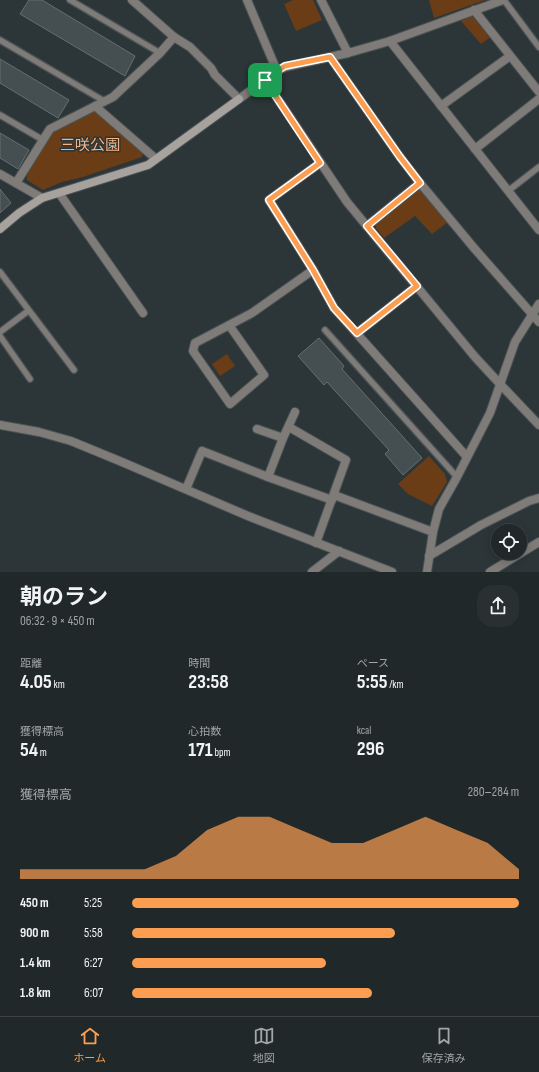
<!DOCTYPE html>
<html lang="ja">
<meta charset="utf-8">
<style>
:root{--surface:#212829;--page:#293031;--text:#f1f3f6;--muted:#a2a6a8;--line:#3e4446;--accent:#fb9e51}
body{margin:0;font-family:"Sofia Sans Condensed","Noto Sans JP",sans-serif;background:var(--page);color:var(--text);height:100vh;display:flex;flex-direction:column;font-size:15px;white-space:nowrap}
*{box-sizing:border-box;margin:0}
p{font-size:13px;color:var(--muted)}
.icon{flex:none;width:22px;height:22px;fill:none;stroke:currentColor;stroke-width:2;stroke-linecap:round;stroke-linejoin:round}
.map{position:relative;height:572px;overflow:hidden}
.panel{display:flex;flex-direction:column;background:var(--surface);flex:1}
.panel>*{flex:none}
.fabs{position:absolute;left:491px;top:524px;display:grid;gap:8px}
.fabs a{display:grid;place-items:center;width:36px;height:36px;border-radius:50%;background:var(--surface);box-shadow:0 2px 10px #0003,0 0 0 1px var(--line);font-size:20px}
.pin{position:absolute;display:grid;place-items:center;width:34px;height:34px;color:#fff;margin:-17px;border-radius:8px;box-shadow:0 2px 6px #0006}
.round{display:grid;place-items:center;flex:none;width:42px;height:42px;border-radius:16px;background:var(--page)}
.overview{display:flex;align-items:center;justify-content:space-between;height:68px;padding:0 20px}
h1{font-size:22px;font-weight:700;line-height:30px}
.metrics{display:grid;grid-template-columns:repeat(3,1fr);gap:6px;height:68px;padding:4px 20px}
.metrics div{display:grid;align-content:center}
.metrics b{font-size:20px;font-weight:700}
.metrics small{font-size:11px;font-weight:400}
.metrics p{font-size:11px}
.chart{height:112px;padding:8px 20px}
.chart p{display:flex;justify-content:space-between}
.chart svg{width:100%;height:72px;margin-top:4px;fill:var(--accent);opacity:.7}
ul{padding:0 20px;list-style:none;font-size:13px}
li{display:grid;grid-template-columns:64px 48px 1fr;align-items:center;height:30px}
li i{height:10px;border-radius:5px;background:var(--accent)}
.menu{display:flex;justify-content:space-around;align-items:center;height:56px;border-top:1px solid var(--line);background:var(--surface);font-size:11px;color:var(--muted)}
.menu a{display:grid;justify-items:center;gap:2px}
.menu .on{color:var(--accent)}
.map>svg:first-child{display:block}
</style>
<div class="map">
<svg width="539" height="572" viewBox="0 0 539 572">
<rect width="100%" height="100%" fill="#2c3537"/>
<g fill="#6a3d16">
<path d="M293,0H313L322,20L296,31L284,4Z"/>
<path d="M429,0H485L434,18Z"/>
<path d="M471,16L477,19L492,36L481,44L461,21Z"/>
<path d="M94,110L143,153L142,157L83,177L62,182L43,190L27,180V175L51,133Z"/>
<path d="M416,190H421L448,222L432,234L415,216L384,238L376,228V223Z"/>
<path d="M227,354L235,366L220,376L212,364Z"/>
<path d="M429,456L445,474L447,482L432,506L408,494L398,484Z"/>
</g>
<g fill="#454f51" stroke="#646f71">
<path d="M29,0H42L135,56L125,76L20,14Z"/>
<path d="M0,59L69,100L58,118L0,83Z"/>
<path d="M0,133L29,150L18,169L0,158Z"/>
<path d="M0,189L11,203L0,213Z"/>
<path d="M319,338L344,366L342,369L422,458L403,475L385,454L389,450L327,382L324,385L298,356Z"/>
</g>
<g fill="none" stroke-linecap="round" stroke-linejoin="round">
<defs>
<g id="lane">
<path d="M70,0L160,53"/>
<path d="M504,0L539,47"/>
<path d="M0,40L104,101"/>
<path d="M0,115L43,140"/>
<path d="M508,191L539,167"/>
<path d="M0,272L74,370"/>
<path d="M325,330L457,477"/>
<path d="M0,332L28,311"/>
<path d="M0,336L30,379"/>
</g>
<g id="street">
<path d="M132,0L174,37L190,47L211,68L215,75L239,99L277,71L285,67L348,53L390,41L503,0"/>
<path d="M247,0L277,71"/>
<path d="M321,0L348,53"/>
<path d="M474,10L539,92"/>
<path d="M390,41L539,230"/>
<path d="M330,57L400,157L420,183L474,248L539,322"/>
<path d="M265,80L347,202L475,357L500,384L539,425"/>
<path d="M95,106L156,159"/>
<path d="M441,106L510,56"/>
<path d="M475,149L539,99"/>
<path d="M320,163L269,200L313,270L334,308L467,457"/>
<path d="M0,174L42,198"/>
<path d="M16,183L50,129L113,97L160,53L174,37"/>
<path d="M59,193L143,313"/>
<path d="M367,226L420,183"/>
<path d="M229,325L264,375L230,404L193,351L195,343L252,313L313,270"/>
<path d="M357,333L417,286"/>
<path d="M0,425L39,432L71,441L122,462L248,516L392,572"/>
<path d="M289,427L346,460L316,543"/>
<path d="M257,429L283,438"/>
<path d="M268,477L283,438L295,412"/>
<path d="M186,489L202,451L268,477L332,500"/>
<path d="M334,495L433,532"/>
<path d="M429,556L481,525L529,501L539,498"/>
<path d="M312,572L339,551"/>
<path d="M427,572L433,532L439,509L457,477L490,413L515,342L539,304"/>
<path d="M490,572L539,542"/>
</g>
<path id="secondary" d="M0,229L19,213L42,198L148,165L239,99"/>
</defs>
<use href="#lane" stroke="#4b5355" stroke-width="8"/>
<use href="#street" stroke="#4b5355" stroke-width="10"/>
<use href="#secondary" stroke="#4b5355" stroke-width="10"/>
<use href="#lane" stroke="#7e7b78" stroke-width="5.5"/>
<use href="#street" stroke="#7e7b78" stroke-width="8"/>
<use href="#secondary" stroke="#a8a29e" stroke-width="8"/>
</g>
<g fill="none" stroke-linecap="round" stroke-linejoin="round">
<defs>
<path id="route" d="M330,57L400,157L420,183L367,226L417,286L357,333L334,308L313,270L269,200L320,163L265,80L277,71L285,66Z"/>
</defs>
<use href="#route" stroke="#fff" stroke-width="8"/>
<use href="#route" stroke="#fb9e51" stroke-width="5"/>
</g>
<g text-anchor="middle" stroke-width="3" stroke-linejoin="round" paint-order="stroke">
<g font-size="15" fill="#f4b586" stroke="#2c3537">
<text x="90" y="150">三咲公園</text>
</g>
</g>
</svg>
<div class="fabs">
<a><svg class="icon" aria-label="locate" viewBox="0 0 24 24"><circle cx="12" cy="12" r="6"/><path d="M12 2v4M12 18v4M2 12h4M18 12h4"/></svg></a>
</div>
<div class="pin" style="left:265px;top:80px;background:#1e9e55"><svg class="icon" aria-label="arrive" viewBox="0 0 24 24"><path d="M6 21V4h12l-3 4 3 4H6"/></svg></div>
</div>
<section class="panel">
<div class="overview"><div><h1>朝のラン</h1><p>06:32 · 9 × 450 m</p></div><a class="round"><svg class="icon" aria-label="share" viewBox="0 0 24 24"><path d="M12 15V3M7 8l5-5 5 5M5 13v7h14v-7"/></svg></a></div>
<div class="metrics">
<div><p>距離</p><b>4.05<small> km</small></b></div>
<div><p>時間</p><b>23:58</b></div>
<div><p>ペース</p><b>5:55<small> /km</small></b></div>
</div>
<div class="metrics">
<div><p>獲得標高</p><b>54<small> m</small></b></div>
<div><p>心拍数</p><b>171<small> bpm</small></b></div>
<div><p>kcal</p><b>296</b></div>
</div>
<div class="chart"><p><span>獲得標高</span>280–284 m</p>
<svg viewBox="0 0 160 44" preserveAspectRatio="none"><path d="M0 44V38L10 38L20 38L30 38L40 38L50 30L60 14L70 6L80 6L90 14L100 22L110 22L120 14L130 6L140 14L150 22L160 38V44z"/></svg>
</div>
<ul>
<li><b>450 m</b>5:25<i style="width:100%"></i></li>
<li><b>900 m</b>5:58<i style="width:68%"></i></li>
<li><b>1.4 km</b>6:27<i style="width:50%"></i></li>
<li><b>1.8 km</b>6:07<i style="width:62%"></i></li>
</ul>
</section>
<nav class="menu">
<a class="on"><svg class="icon" aria-label="home" viewBox="0 0 24 24"><path d="M3 11l9-7 9 7M6 9v11h12V9"/></svg>ホーム</a>
<a><svg class="icon" aria-label="map" viewBox="0 0 24 24"><path d="M3 6l6-2 6 2 6-2v14l-6 2-6-2-6 2zM9 4v14M15 6v14"/></svg>地図</a>
<a><svg class="icon" aria-label="saved" viewBox="0 0 24 24"><path d="M7 4h10v16l-5-4-5 4z"/></svg>保存済み</a>
</nav>
